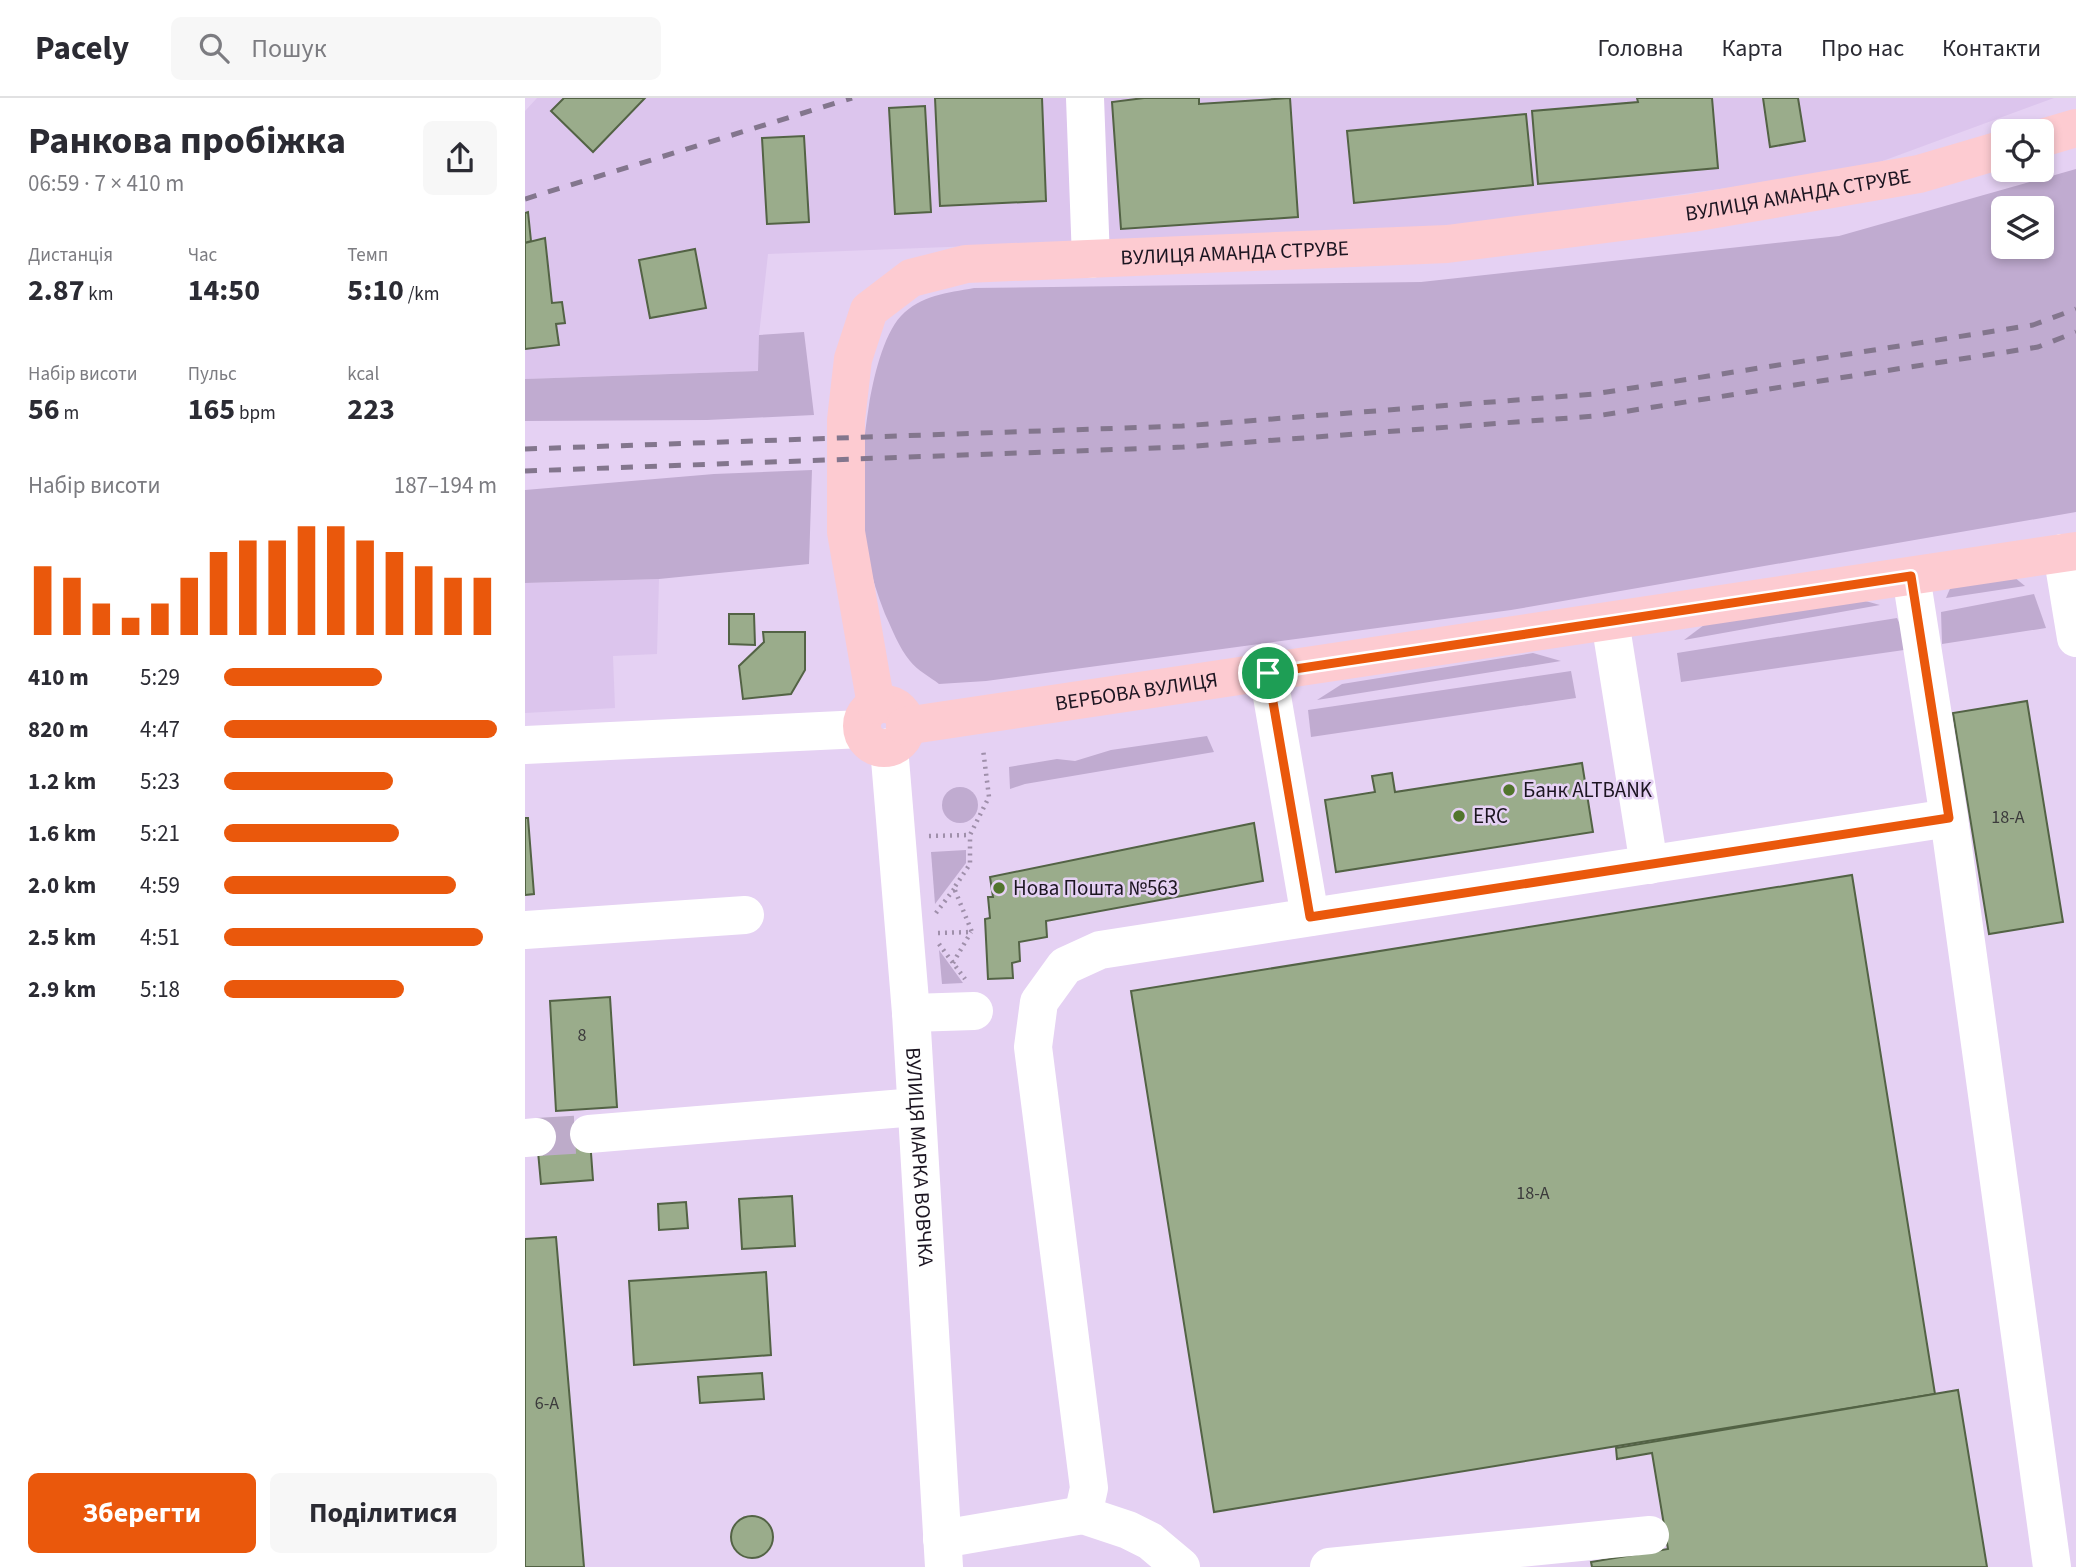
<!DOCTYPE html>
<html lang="uk">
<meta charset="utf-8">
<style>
:root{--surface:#fff;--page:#f7f7f7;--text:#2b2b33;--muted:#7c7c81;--line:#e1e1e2;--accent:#ea580c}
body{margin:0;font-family:"Source Sans 3",sans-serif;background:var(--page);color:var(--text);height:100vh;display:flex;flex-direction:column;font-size:26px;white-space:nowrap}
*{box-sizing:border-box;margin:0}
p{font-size:23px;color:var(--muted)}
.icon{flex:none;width:38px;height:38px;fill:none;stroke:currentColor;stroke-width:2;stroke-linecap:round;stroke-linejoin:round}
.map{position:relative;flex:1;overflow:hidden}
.sheet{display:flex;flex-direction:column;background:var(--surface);width:525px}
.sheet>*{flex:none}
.controls{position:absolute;left:1466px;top:21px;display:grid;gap:14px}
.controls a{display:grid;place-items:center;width:63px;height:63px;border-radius:10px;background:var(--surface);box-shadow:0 4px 10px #0003;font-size:35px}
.pin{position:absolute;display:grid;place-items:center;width:60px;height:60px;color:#fff;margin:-30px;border:4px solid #fff;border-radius:50%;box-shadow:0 2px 7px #0007}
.round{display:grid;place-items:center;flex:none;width:74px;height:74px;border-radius:10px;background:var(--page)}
.headline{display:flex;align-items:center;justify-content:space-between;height:119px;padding:0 28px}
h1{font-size:38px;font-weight:700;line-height:52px}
.figures{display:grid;grid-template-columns:repeat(3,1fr);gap:10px;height:119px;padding:7px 28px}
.figures div{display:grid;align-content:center}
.figures b{font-size:30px;font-weight:700}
.figures small{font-size:19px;font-weight:400}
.figures p{font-size:19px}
.chart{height:196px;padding:14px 28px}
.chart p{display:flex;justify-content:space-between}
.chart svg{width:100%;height:126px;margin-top:7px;stroke:var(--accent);stroke-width:6}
.primary-button{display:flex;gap:14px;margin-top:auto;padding:14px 28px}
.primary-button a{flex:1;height:80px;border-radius:10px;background:var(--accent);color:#fff;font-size:28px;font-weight:700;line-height:80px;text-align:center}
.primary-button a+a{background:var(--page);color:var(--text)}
ul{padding:0 28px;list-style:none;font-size:23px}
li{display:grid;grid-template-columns:112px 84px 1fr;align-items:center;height:52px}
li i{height:18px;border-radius:9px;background:var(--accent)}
header{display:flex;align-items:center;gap:42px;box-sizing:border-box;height:98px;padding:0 35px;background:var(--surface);border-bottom:2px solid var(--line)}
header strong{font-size:33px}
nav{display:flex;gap:38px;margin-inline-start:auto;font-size:24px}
.search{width:490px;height:63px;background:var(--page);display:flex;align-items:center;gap:18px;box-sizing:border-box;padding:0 24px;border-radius:10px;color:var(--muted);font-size:26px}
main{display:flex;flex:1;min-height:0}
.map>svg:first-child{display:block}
</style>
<header>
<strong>Pacely</strong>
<div class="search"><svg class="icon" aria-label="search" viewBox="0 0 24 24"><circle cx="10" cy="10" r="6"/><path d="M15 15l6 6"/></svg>Пошук</div>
<nav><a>Головна</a><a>Карта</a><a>Про нас</a><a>Контакти</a></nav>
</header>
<main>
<section class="sheet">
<div class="headline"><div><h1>Ранкова пробіжка</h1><p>06:59 · 7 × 410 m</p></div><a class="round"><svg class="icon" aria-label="share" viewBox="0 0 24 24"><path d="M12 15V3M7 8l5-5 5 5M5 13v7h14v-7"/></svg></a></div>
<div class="figures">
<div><p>Дистанція</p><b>2.87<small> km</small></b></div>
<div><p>Час</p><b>14:50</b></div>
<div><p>Темп</p><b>5:10<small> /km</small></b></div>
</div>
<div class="figures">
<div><p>Набір висоти</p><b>56<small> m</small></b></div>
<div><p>Пульс</p><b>165<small> bpm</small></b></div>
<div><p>kcal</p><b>223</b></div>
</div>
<div class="chart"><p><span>Набір висоти</span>187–194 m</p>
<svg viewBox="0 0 160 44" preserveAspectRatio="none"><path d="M5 44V20M15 44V24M25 44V33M35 44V38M45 44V33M55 44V24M65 44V15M75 44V11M85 44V11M95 44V6M105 44V6M115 44V11M125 44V15M135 44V20M145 44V24M155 44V24"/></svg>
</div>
<ul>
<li><b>410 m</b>5:29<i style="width:58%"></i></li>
<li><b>820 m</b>4:47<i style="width:100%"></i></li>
<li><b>1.2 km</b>5:23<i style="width:62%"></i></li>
<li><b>1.6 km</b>5:21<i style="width:64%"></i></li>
<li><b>2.0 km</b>4:59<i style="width:85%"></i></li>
<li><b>2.5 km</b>4:51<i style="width:95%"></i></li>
<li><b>2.9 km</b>5:18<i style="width:66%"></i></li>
</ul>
<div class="primary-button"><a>Зберегти</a><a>Поділитися</a></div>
</section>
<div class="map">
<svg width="1551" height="1469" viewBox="0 0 1551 1469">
<rect width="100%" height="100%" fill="#e5d1f3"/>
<g fill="#dcc5ed">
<path d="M12,0H1529L1336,71L918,130L243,156L234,237V273L0,281V13Z"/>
<path d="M134,481L132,556L88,558L90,610L0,615V485Z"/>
</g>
<g fill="#c0abd0" fill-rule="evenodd">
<path d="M1551,71V414L986,512L461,583L414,586C405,579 392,572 385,563C374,550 367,531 360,516C331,443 332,384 344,307C348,282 358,237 376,218C396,197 422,195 449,190L896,184L1314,138ZM1479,110H1517V149H1479Z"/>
<path d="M279,234L289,317L182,322L0,323V281L233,273L234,237Z"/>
<path d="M287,372L284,466L134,481L0,485V392L189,376Z"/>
<path d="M1489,479L1500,488L1421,500L1427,486Z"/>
<path d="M1509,496L1521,530L1417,546L1416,514Z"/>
<path d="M1333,501L1355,507L1159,542L1179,527Z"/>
<path d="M1372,520L1386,551L1156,584L1152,555Z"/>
<path d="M1008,555L1036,563L792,602L817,586Z"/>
<path d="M1046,573L1051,600L786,639L783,612Z"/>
<path d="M682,638L689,654L500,686L485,691L484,669L532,661L550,663L586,652Z"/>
<circle cx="435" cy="707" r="18"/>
<path d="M441,752V765L410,806L406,754Z"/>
<path d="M414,852L438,885L417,886Z"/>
</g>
<g fill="#9aac8b" stroke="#536345" stroke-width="2">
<path d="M39,0H120L68,54L26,13Z"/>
<path d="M410,0H517L521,103L415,108Z"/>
<path d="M619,0H674V6L765,0L773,119L596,131L587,4Z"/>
<path d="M1112,0H1187L1193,70L1013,86L1007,13L1113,4Z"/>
<path d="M1238,0H1273L1280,43L1245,49Z"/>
<path d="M400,8L406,114L370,116L364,10Z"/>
<path d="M1001,16L1008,87L829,105L822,33Z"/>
<path d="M279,38L284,124L242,126L237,40Z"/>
<path d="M3,114L6,143L0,145V115Z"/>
<path d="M20,140L27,205L37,204L40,225L31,226L34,247L0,251V145Z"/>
<path d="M170,151L181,210L125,220L114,162Z"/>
<path d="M204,516H229L230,547L204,546Z"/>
<path d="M238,534H280V572L266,596L218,601L214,568L239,544Z"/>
<path d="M1502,603L1538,824L1464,836L1428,615Z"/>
<path d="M1057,665L1068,734L811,774L800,702L850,694L847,678L867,675L870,694Z"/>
<path d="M0,720H3L9,796L0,797Z"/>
<path d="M729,725L738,783L521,823L522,839L494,844L495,863L487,865L488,880L463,881L460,821L465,820L463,799H468L465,779Z"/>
<path d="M1327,777L1410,1296L689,1414L606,893Z"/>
<path d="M85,899L92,1009L31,1013L25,903Z"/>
<path d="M64,1028L68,1082L16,1086L11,1032Z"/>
<path d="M267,1098L270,1148L217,1151L214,1101Z"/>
<path d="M161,1104L163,1130L134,1132L133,1106Z"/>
<path d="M31,1139L59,1469H0V1141Z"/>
<path d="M241,1174L246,1257L109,1267L104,1183Z"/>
<path d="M237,1275L239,1301L175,1305L173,1279Z"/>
<path d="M1433,1292L1462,1469H1067L1066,1464L1143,1451L1127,1355L1092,1361L1091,1350Z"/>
<circle cx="227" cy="1439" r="21"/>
</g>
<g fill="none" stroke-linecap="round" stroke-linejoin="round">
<path stroke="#bdabc9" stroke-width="38" stroke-dasharray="38 19" stroke-linecap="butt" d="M12,1039L64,1036"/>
<g stroke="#9f8faa" stroke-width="4.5" stroke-dasharray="2 5" stroke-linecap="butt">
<path d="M404,738L445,737L464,699L458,651"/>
<path d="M411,815L429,791"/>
<path d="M413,835L447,834L429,790L445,766V737"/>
<path d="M414,846L440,881"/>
<path d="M428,865L446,834"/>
</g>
<g stroke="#fff" stroke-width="38">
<path d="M560,0L566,161"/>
<path d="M1537,455L1551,540"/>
<path d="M1386,478L1424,720L1527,1469"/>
<path d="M1085,523L1124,767"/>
<path d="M743,575L785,819"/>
<path d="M0,647L337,631"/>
<path id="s1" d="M364,649L386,915L419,1469"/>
<path d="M0,832L220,817"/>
<path d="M386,915L449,913"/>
<path d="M64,1036L391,1009"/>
<path d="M0,1040L12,1039"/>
<path d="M558,1417L564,1390L508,949L514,904L540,868L575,852L1424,720"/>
<path d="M417,1441L558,1417L603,1432L625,1443L656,1469"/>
<path d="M804,1469L1125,1437"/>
</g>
<g stroke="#fdcbd1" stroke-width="38">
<path d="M1517,40L1551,30"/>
<circle cx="359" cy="628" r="22"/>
<path id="s2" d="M351,607L321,434V322L328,261L344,212L386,180L441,166L922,146L1167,115L1394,76L1479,51"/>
<path id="s3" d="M380,628L1551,453"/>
</g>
<g stroke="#83768d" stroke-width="5" stroke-dasharray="12 12" stroke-linecap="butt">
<path d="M0,101L327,0"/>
<path d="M0,351L657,328L1069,296L1508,227L1551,211"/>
<path d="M0,373L658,349L1071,318L1513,249L1551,234"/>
</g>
</g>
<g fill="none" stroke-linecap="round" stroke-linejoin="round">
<defs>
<path id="route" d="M1386,478L1424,720L785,819L743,575Z"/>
</defs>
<use href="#route" stroke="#fff" stroke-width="14"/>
<use href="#route" stroke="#ea580c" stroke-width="9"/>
</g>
<g fill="#52752d" stroke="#e5d1f3" stroke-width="2.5">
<circle cx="984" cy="692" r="7"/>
<circle cx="934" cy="718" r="7"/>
<circle cx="474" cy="790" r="7"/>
</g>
<g text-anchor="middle" stroke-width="5" stroke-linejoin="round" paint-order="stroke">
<g font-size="18" fill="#3c3b3c">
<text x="1483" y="725">18-А</text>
<text x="57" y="943">8</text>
<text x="1008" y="1101">18-А</text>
<text x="22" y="1311">6-А</text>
</g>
<g font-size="21" fill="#1c1521" stroke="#e5d1f3">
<text dy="7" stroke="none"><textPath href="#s2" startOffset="1346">ВУЛИЦЯ АМАНДА СТРУВЕ</textPath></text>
<text dy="7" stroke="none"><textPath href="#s2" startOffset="779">ВУЛИЦЯ АМАНДА СТРУВЕ</textPath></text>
<text dy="7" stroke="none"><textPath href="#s3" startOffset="234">ВЕРБОВА ВУЛИЦЯ</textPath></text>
<text dy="7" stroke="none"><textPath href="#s1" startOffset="411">ВУЛИЦЯ МАРКА ВОВЧКА</textPath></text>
</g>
<g font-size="21" fill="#1c1521" stroke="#e5d1f3" text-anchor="start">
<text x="998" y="699">Банк ALTBANK</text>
<text x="948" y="725">ERC</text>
<text x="488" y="797">Нова Пошта №563</text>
</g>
</g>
</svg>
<div class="controls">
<a><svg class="icon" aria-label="locate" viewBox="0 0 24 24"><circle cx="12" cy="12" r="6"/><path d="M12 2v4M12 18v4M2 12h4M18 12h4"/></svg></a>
<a><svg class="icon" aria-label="layers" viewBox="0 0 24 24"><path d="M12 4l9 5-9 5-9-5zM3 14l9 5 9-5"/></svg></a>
</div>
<div class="pin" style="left:743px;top:575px;background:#1e9e55"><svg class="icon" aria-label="arrive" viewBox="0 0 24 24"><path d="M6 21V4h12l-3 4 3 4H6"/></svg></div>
</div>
</main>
